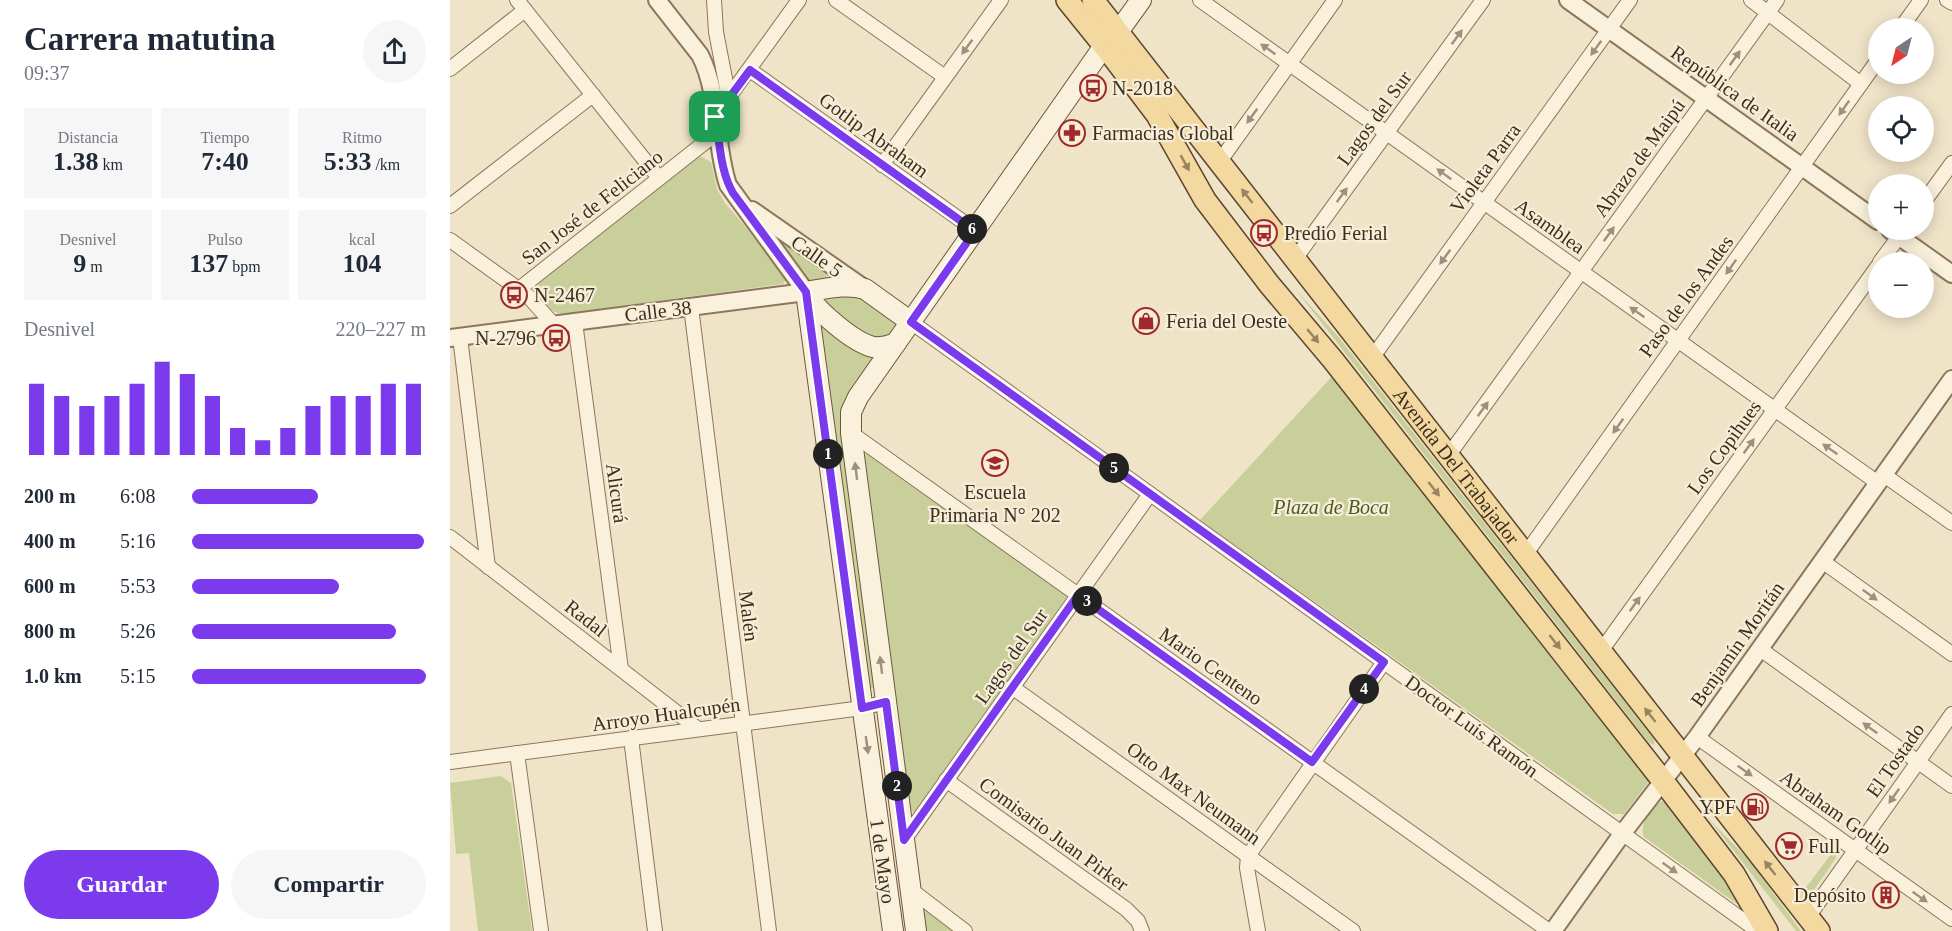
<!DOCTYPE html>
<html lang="es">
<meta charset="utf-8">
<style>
:root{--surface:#fff;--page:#f6f6f7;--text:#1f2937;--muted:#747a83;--accent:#7c3aed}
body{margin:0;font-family:Georgia,serif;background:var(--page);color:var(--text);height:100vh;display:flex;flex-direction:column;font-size:22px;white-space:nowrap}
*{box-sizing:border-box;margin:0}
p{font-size:20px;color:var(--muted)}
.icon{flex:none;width:33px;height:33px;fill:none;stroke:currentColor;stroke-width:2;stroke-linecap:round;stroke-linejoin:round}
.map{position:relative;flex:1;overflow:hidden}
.side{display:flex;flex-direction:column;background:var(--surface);width:450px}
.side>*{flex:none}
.needle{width:39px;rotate:215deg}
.controls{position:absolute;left:1418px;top:18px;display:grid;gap:12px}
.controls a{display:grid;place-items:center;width:66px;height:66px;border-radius:50%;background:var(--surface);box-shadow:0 3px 15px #0003;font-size:30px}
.pin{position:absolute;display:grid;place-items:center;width:51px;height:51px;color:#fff;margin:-26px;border-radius:12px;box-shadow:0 3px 9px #0006}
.km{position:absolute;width:30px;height:30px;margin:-15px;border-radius:50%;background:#222;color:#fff;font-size:16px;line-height:30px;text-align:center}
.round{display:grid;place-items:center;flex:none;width:63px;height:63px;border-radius:32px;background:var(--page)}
.head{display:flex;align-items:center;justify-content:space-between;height:102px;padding:0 24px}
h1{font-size:33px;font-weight:700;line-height:45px}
.metrics{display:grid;grid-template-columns:repeat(3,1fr);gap:9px;height:102px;padding:6px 24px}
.metrics div{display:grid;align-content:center;border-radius:0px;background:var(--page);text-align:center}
.metrics b{font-size:26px;font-weight:700}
.metrics small{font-size:16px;font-weight:400}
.metrics p{font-size:16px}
.chart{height:168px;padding:12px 24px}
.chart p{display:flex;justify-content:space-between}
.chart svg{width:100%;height:108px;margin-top:6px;stroke:var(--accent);stroke-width:6}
.button{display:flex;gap:12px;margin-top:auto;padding:12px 24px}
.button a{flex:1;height:69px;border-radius:36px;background:var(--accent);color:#fff;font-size:24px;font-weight:700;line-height:69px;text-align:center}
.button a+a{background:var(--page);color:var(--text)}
ul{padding:0 24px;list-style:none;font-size:20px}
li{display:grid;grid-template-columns:96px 72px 1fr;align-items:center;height:45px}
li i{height:15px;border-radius:8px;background:var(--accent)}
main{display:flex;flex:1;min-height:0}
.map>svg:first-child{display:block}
</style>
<main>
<section class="side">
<div class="head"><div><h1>Carrera matutina</h1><p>09:37</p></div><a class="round"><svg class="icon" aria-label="share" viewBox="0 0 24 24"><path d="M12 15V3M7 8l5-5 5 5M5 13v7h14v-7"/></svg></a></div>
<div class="metrics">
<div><p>Distancia</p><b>1.38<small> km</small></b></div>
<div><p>Tiempo</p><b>7:40</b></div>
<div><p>Ritmo</p><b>5:33<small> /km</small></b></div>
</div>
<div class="metrics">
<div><p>Desnivel</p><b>9<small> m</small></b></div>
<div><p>Pulso</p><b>137<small> bpm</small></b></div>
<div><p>kcal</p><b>104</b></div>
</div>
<div class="chart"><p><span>Desnivel</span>220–227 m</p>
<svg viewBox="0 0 160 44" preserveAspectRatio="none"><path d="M5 44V15M15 44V20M25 44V24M35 44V20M45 44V15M55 44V6M65 44V11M75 44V20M85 44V33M95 44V38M105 44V33M115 44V24M125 44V20M135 44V20M145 44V15M155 44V15"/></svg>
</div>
<ul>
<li><b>200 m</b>6:08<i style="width:54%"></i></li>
<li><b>400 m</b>5:16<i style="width:99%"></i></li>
<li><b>600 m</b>5:53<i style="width:63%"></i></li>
<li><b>800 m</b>5:26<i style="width:87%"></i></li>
<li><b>1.0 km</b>5:15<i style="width:100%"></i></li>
</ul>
<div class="button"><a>Guardar</a><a>Compartir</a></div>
</section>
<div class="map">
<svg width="1502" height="931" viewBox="0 0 1502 931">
<rect width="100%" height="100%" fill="#f0e4c8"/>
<g fill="#c9cf9b">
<path d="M247,157H252L261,162L267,189L275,203L335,273L336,279L333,284L112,314C99,313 82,295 89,281Z"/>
<path d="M326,236L390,281L360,283L324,239Z"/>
<path d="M846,290L887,335L1204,739L1205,742L1204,745L1199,743Z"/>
<path d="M402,291L445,321L447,327L444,336L419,340L375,303L377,297Z"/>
<path d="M367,320L428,352L399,397L427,687L420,688Z"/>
<path d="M886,372L1200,780L1174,814H1163L750,520Z"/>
<path d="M418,453L618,595L464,812L458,810L413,456Z"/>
<path d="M51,776L61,783L82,931H28L19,853L6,854L0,783Z"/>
<path d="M1215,800L1221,801L1292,903L1287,904L1194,837C1188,825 1203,804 1215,800Z"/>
<path d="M1258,818L1299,860L1351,931H1346Z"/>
<path d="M1385,849L1386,858L1364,890H1354Z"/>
<path d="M477,910L507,931H472L473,912Z"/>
</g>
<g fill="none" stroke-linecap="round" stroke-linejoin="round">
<defs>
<g id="minor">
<path d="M67,0L209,178"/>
<path d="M264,0L266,32L279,99"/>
<path d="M386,0L495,77"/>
<path d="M750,0L1428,483"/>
<path d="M1301,0L1411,84"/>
<path d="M1497,0L1502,3"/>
<path d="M1451,28L1471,0"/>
<path d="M0,69L75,10"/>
<path d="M300,70L526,231"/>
<path d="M265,116L349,0"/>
<path d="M770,161L885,0"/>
<path d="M432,165L551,0"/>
<path d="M1473,203L1502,163"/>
<path d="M0,206L143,95"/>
<path d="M0,240L78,296L104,325"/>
<path d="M845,259L1033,0"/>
<path d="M1430,262L1454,230"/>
<path d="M69,289L268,132"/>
<path d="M241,307L319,931"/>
<path d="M125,322L171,669"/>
<path d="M461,322L1308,931"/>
<path d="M10,337L38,567"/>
<path d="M922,358L1180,0"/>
<path d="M401,433L1099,931"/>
<path d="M998,456L1327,0"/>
<path d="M1434,475L1502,523"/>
<path d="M0,537L248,729"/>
<path d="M1075,555L1428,60"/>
<path d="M1372,561L1502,654"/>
<path d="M1310,649L1502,786"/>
<path d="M1151,651L1428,266"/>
<path d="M562,687L903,931"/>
<path d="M1247,737L1502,919"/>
<path d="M181,738L205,931"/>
<path d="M67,753L91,931"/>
<path d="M0,762L412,708L436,702"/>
<path d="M496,780L676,909L688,921L692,931"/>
<path d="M454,840L700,494"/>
<path d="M460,889L515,931"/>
<path d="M1358,917L1502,714"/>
<path d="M808,931L797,868L798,856L934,662"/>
</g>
<g id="tertiary">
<path d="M1118,0L1428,221"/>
<path d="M302,210L414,288"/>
<path d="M1440,230L1502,274"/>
<path d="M0,338L356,292L278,185C264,143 270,94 250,55L207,0"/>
<path d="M1103,931L1172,834L1247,737L1502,379"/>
</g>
<g id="secondary">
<path d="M356,292L443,931"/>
<path d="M356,292C375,289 396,283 415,289L461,322"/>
<path d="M357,294C367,311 403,342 423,347C431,348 438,346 446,343"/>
<path d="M466,931L401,433V412L408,397L654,46L668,32L691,0"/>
</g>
<g id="primary">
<path d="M617,0L663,57L707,115L755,200L819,284L883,360L1213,781L1284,874L1317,931"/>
<path id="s1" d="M643,0L1369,931"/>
</g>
</defs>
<use href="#minor" stroke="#8d765c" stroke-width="16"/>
<use href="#tertiary" stroke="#8d765c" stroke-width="20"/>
<use href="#secondary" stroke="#6f573f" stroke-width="22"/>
<use href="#primary" stroke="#5b4430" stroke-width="24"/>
<use href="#minor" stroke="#faf1dc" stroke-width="14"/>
<use href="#tertiary" stroke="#faf1dc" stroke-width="16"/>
<use href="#secondary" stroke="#faf1dc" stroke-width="20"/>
<use href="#primary" stroke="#f3d9a0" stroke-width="21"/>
</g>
<defs><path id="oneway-solid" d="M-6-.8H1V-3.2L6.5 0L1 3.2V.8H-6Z" transform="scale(1.5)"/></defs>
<g fill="#9c907e">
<use href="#oneway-solid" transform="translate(1007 37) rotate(-54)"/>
<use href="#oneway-solid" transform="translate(517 47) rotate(126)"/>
<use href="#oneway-solid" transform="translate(1146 48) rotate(126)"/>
<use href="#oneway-solid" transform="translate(818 49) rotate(-145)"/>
<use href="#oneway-solid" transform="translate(1285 58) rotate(-54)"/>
<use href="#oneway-solid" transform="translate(1394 108) rotate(125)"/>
<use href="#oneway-solid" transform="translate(802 116) rotate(126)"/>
<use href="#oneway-solid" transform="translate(994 174) rotate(-144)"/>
<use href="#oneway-solid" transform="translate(892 195) rotate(-54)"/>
<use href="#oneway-solid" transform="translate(1159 234) rotate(-54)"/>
<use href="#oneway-solid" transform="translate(995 257) rotate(126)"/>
<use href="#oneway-solid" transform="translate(1281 267) rotate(125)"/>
<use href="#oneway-solid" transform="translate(1187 312) rotate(-145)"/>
<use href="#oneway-solid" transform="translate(1033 409) rotate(-54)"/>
<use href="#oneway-solid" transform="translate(1168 426) rotate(126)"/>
<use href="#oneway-solid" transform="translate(1299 446) rotate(-54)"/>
<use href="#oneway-solid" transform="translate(1380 449) rotate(-145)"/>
<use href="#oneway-solid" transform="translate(406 471) rotate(-97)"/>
<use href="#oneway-solid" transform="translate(1420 595) rotate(36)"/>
<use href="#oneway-solid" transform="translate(1185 604) rotate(-54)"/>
<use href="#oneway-solid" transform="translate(431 665) rotate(-97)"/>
<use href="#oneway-solid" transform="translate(1420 728) rotate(-144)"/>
<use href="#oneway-solid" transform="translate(417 745) rotate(82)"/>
<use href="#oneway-solid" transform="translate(1295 771) rotate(35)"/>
<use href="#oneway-solid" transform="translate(1444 796) rotate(125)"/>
<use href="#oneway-solid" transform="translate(1220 868) rotate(35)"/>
<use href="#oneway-solid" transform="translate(1470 897) rotate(35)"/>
</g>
<g fill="#988460">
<use href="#oneway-solid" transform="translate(735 163) rotate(61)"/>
<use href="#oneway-solid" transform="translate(797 196) rotate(-128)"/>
<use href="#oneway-solid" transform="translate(863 336) rotate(50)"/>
<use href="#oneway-solid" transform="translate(984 489) rotate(52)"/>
<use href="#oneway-solid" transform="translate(1105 642) rotate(52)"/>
<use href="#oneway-solid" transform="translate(1200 715) rotate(-128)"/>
<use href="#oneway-solid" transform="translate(1320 868) rotate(-128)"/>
</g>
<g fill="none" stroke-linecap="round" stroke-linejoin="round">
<defs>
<path id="route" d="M300,70L525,231L461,322L934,662L862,762L628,595L454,840L436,702L412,708L356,292L283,193C270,171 270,142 265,117Z"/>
</defs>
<use href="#route" stroke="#fff" stroke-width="12"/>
<use href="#route" stroke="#7c3aed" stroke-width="8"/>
</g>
<defs>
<symbol id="bus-ring" viewBox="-11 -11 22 22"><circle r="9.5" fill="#f7eed8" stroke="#9e2a2b" stroke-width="1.5"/><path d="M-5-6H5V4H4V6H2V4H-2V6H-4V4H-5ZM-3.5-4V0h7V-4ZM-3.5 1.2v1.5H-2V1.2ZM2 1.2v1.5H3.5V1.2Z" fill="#9e2a2b"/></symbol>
<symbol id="pharmacy-ring" viewBox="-11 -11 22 22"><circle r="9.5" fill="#f7eed8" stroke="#9e2a2b" stroke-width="1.5"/><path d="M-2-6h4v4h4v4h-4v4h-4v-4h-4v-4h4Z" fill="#9e2a2b"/></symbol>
<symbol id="shop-ring" viewBox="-11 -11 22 22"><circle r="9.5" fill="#f7eed8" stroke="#9e2a2b" stroke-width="1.5"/><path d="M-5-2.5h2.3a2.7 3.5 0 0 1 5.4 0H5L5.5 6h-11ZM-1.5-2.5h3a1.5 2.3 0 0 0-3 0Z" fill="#9e2a2b"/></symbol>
<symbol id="school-ring" viewBox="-11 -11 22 22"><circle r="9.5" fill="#f7eed8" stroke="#9e2a2b" stroke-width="1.5"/><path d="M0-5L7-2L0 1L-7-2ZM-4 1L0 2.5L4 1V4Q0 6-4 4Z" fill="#9e2a2b"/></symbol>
<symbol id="fuel-ring" viewBox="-11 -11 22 22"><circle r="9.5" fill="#f7eed8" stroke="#9e2a2b" stroke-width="1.5"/><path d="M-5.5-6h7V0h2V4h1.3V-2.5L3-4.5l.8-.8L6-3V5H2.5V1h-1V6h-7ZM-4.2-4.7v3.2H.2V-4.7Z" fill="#9e2a2b"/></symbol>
<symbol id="supermarket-ring" viewBox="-11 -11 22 22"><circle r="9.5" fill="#f7eed8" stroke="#9e2a2b" stroke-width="1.5"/><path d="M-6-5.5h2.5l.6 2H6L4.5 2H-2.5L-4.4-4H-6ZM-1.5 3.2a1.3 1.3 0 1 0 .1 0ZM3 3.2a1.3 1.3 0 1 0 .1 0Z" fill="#9e2a2b"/></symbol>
<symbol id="building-ring" viewBox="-11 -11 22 22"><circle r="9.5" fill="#f7eed8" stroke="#9e2a2b" stroke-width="1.5"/><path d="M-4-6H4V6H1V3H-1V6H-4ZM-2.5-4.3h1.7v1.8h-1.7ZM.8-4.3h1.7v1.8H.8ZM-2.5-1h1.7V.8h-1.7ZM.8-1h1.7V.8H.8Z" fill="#9e2a2b"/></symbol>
</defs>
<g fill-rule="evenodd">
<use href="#bus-ring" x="628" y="73" width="30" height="30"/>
<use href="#pharmacy-ring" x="607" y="118" width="30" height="30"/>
<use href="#bus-ring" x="799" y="218" width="30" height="30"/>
<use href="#bus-ring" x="49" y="280" width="30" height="30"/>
<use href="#shop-ring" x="681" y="306" width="30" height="30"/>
<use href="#bus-ring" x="91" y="323" width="30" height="30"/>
<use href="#school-ring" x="530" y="448" width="30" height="30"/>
<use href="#fuel-ring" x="1290" y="792" width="30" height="30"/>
<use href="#supermarket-ring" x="1324" y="831" width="30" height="30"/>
<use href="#building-ring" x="1421" y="880" width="30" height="30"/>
</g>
<g text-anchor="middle" stroke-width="4.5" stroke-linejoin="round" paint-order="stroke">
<g font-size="20" fill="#3d2e20" stroke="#f7eed8" text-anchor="start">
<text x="662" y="95">N-2018</text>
<text x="642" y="140">Farmacias Global</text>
<text x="834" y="240">Predio Ferial</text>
<text x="84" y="302">N-2467</text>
<text x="716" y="328">Feria del Oeste</text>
<text x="86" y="345" text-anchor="end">N-2796</text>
<text x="545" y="499" text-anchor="middle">Escuela<tspan x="545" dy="23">Primaria N° 202</tspan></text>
<text x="1286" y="814" text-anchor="end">YPF</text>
<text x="1358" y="853">Full</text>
<text x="1416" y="902" text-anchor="end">Depósito</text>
</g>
<g font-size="20" fill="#3d2e20" stroke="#f7eed8">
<text transform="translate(1285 93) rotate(35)" y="7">República de Italia</text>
<text transform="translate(924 118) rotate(-54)" y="7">Lagos del Sur</text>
<text transform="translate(424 135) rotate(36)" y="7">Gotlip Abraham</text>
<text transform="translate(1189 158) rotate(-54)" y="7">Abrazo de Maipú</text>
<text transform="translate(1035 168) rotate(-54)" y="7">Violeta Parra</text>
<text transform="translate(142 207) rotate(-38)" y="7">San José de Feliciano</text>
<text transform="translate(1100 226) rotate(35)" y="7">Asamblea</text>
<text transform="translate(367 256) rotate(35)" y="7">Calle 5</text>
<text transform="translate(1236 296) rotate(-54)" y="7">Paso de los Andes</text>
<text transform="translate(208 311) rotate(-7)" y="7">Calle 38</text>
<text transform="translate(1274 447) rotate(-54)" y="7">Los Copihues</text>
<text dy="7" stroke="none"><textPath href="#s1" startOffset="591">Avenida Del Trabajador</textPath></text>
<text transform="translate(167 493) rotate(82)" y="7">Alicurá</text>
<text transform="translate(299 616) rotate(83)" y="7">Malén</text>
<text transform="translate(136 618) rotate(38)" y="7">Radal</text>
<text transform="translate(1287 644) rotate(-55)" y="7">Benjamín Moritán</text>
<text transform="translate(561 656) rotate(-55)" y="7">Lagos del Sur</text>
<text transform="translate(761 666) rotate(35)" y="7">Mario Centeno</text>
<text transform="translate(216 714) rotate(-8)" y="7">Arroyo Hualcupén</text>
<text transform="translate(1022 726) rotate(36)" y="7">Doctor Luis Ramón</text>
<text transform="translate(1445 760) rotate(-55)" y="7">El Tostado</text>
<text transform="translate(744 793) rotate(36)" y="7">Otto Max Neumann</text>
<text transform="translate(1386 812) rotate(35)" y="7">Abraham Gotlip</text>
<text transform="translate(604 834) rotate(36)" y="7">Comisario Juan Pirker</text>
<text transform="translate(433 861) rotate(82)" y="7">1 de Mayo</text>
</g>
<g font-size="20" font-style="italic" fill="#4d5a26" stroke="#f7eed8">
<text x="881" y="514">Plaza de Boca</text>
</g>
</g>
</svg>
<div class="controls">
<a><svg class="needle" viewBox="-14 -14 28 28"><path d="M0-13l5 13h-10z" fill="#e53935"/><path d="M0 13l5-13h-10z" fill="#747a83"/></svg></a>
<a><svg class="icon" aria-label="locate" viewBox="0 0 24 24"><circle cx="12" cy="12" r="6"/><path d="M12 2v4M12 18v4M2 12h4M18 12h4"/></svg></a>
<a>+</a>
<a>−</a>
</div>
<div class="pin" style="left:265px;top:117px;background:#1e9e55"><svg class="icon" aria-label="arrive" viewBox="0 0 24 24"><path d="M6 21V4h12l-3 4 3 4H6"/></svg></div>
<b class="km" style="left:378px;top:454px">1</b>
<b class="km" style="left:447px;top:786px">2</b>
<b class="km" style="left:637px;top:601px">3</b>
<b class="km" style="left:914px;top:689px">4</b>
<b class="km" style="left:664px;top:468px">5</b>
<b class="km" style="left:522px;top:229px">6</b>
</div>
</main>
